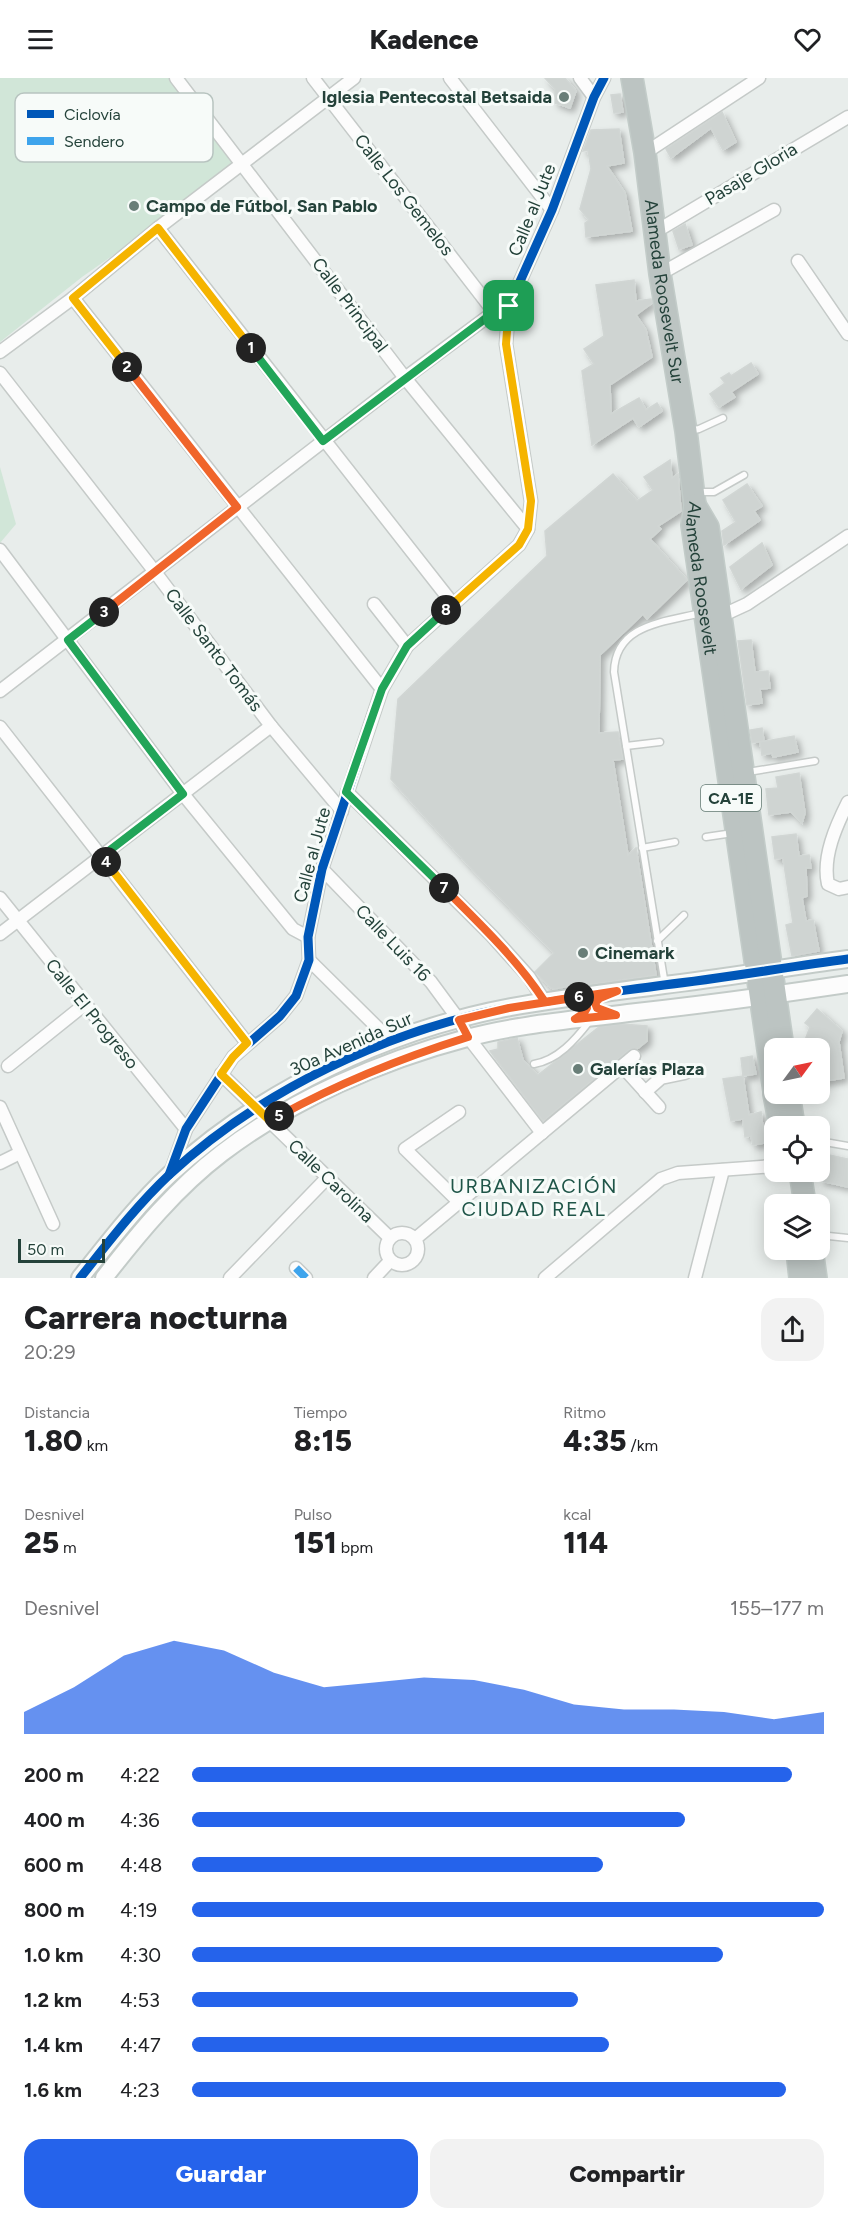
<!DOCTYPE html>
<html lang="es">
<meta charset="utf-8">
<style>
:root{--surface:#fff;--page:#f2f2f2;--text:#202124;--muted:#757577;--accent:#2563eb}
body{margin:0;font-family:Figtree,sans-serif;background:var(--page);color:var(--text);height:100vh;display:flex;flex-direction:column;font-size:22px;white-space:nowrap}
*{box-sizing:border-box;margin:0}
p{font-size:20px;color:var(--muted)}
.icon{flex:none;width:33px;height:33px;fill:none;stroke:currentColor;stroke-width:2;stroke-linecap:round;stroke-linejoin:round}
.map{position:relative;height:1200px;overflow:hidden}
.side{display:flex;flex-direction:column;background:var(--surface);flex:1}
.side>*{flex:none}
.needle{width:39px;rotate:57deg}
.tools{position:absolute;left:764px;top:960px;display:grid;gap:12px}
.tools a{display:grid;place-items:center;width:66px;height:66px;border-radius:12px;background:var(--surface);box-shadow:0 3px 15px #0003;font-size:30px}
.scale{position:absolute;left:18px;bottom:15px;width:87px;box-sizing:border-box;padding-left:6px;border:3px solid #24423a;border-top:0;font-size:16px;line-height:21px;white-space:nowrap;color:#24423a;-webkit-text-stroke:4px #f7fbf9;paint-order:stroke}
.pin{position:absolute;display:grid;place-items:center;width:51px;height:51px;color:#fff;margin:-26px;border-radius:12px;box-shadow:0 3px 9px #0006}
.km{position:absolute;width:30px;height:30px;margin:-15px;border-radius:50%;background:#222;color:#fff;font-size:16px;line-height:30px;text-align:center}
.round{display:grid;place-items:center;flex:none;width:63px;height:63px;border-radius:18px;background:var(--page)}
.head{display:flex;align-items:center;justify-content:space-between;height:102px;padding:0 24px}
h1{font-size:33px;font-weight:800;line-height:45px}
.metrics{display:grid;grid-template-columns:repeat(3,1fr);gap:9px;height:102px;padding:6px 24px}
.metrics div{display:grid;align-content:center}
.metrics b{font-size:30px;font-weight:800}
.metrics small{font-size:16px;font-weight:400}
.metrics p{font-size:16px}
.chart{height:168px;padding:12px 24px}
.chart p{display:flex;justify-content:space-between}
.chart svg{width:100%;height:108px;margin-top:6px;fill:var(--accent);opacity:.7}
.button{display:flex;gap:12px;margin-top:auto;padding:12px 24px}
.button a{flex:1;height:69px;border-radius:18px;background:var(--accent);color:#fff;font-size:24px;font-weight:800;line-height:69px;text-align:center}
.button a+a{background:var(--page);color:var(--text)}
ul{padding:0 24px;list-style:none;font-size:20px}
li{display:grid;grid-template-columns:96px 72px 1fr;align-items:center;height:45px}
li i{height:15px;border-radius:8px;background:var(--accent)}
header{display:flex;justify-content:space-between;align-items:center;height:78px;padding:0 24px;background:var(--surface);font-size:27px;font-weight:800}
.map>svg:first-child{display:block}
</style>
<header><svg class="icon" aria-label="menu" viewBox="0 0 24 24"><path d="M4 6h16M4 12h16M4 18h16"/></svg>Kadence<svg class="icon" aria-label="heart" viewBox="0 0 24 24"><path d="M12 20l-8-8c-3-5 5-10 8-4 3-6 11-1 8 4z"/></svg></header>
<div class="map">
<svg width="848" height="1200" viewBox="0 0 848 1200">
<defs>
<filter id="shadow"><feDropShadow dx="4" dy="4" stdDeviation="3" flood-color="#0004"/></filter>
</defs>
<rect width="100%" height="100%" fill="#e8edeb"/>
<g fill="#d1e6d8">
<path d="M0,0H176L243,86L82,199L0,264Z"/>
<path d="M0,389L16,446L0,465Z"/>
</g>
<g fill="#cfd4d2" stroke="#d1d6d4" stroke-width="1.5" filter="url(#shadow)">
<path d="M545,0H565L576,13L570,30L555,25V11Z"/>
<path d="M620,16L623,34L614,35L611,17Z"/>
<path d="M722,34L736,64L723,72L711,50L671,80L666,71Z"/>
<path d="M619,51L624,85L607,88L625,115L632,153L586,159L585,145L589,142L580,131L591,91L588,72L583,73L591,52Z"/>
<path d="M685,146L692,167L679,171L673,153Z"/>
<path d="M634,202L636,223L651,221L652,225L636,237L646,252L652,279L610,307L611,336L639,320L646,332L657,325L662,333L639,349L633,340L592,367L582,293L594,286L584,271L604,258L596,207Z"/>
<path d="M751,285L758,296L731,314L735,319L719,329L710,316L725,305L721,300L729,295L731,298Z"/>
<path d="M670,382L672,400L678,396L681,433L658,448L661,451L650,461L687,502L647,541L643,536L600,577L599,655L618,654L623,681L613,682L628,777L636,770L656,897L585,907L583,905L555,911L551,910L535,894L554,875L470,789L391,701L398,621L547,478L545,453L613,396L637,423L653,412L644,399Z"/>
<path d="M747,406L762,428L754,433L760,442L724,467L722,453L736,444L723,422Z"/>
<path d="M762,465L772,487L741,511L730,489Z"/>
<path d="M751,562L755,594L768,593L770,610L760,611L762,625L747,627L738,563Z"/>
<path d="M762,650L764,663L752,665L750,652Z"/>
<path d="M794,658L798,674L773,679L772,675L762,677L760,664Z"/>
<path d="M799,695L805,735L802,745L791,734L769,737L766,711L778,710L776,699Z"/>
<path d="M796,756L799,778L809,777L811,790H806L807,818L802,820L806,843L813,842L819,873L792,878L786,847L793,845L783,780L775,781L772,759Z"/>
<path d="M817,931L842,953L839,964L844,1000L819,1004V970H802L810,949L805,945Z"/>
<path d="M621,946L647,948V963L637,971L629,972L543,1043L490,973L498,971V964L517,960L523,982L538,997L599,949Z"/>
<path d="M752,978L756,996L743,998L741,980Z"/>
<path d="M743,998L749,1037L761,1034L765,1065L753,1067L751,1058L745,1059L743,1041L731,1043L723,1001Z"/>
<path d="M825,1076L848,1081V1109L821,1103Z"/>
</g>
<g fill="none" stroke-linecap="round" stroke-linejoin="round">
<defs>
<g id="lane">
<path d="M689,353L699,351L723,340"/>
<path d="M696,414H714L744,397"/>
<path d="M626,668L660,664"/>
<path d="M748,694L815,683"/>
<path d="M706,759L733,755"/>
<path d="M642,770L675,764"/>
<path d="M657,863L684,837"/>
<path d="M665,907L614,594C615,546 665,544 701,535"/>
<path d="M534,986C558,982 575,962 589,944"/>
<path d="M819,1063L848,1068"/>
<path d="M819,1157L848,1160"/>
</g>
<g id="street">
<path d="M176,0L405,300L528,451"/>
<path d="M313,0L494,234"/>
<path d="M450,0L552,132"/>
<path d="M580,0L594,19"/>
<path d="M645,75L759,0"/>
<path d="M158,150L453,526"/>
<path d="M655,154L848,39"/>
<path d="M798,183L848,256"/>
<path d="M660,196L774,132"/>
<path d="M73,220L382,611"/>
<path d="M0,274L73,220L158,150L354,0"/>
<path d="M0,295L155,494L271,648L342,733"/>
<path d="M0,472L183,716L293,851L308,859"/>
<path d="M374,526L407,568"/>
<path d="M721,538L747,526L848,458"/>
<path d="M0,613L405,300L494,234L509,228"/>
<path d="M0,649L247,965"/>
<path d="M347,714L492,858L529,899L545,924"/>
<path d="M848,724C836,748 822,779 828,806L839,811L848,809"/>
<path d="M322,791L431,904L459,942L468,959L542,1055"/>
<path d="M0,820L186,1051"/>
<path d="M0,856L271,648"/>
<path d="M309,882L390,962"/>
<path d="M8,988L84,927"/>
<path d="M622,988L659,1029"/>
<path d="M221,996L390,1160"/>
<path d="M645,1014L661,1000L685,995"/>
<path d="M0,1029L53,1146"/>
<path d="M459,1034L405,1071L459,1124"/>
<path d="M0,1085L20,1075"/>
<path d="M170,1096L186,1051L233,979L280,938L296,918L309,882L308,859L322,791L382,611L407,568L519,467L528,451L531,423L506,266L509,228L552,132L594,19L604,0"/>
<circle cx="402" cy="1171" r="16"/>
<path d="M415,1161L634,978"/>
<path d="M296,1190L306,1200"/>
<path d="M230,1200L327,1100"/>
<path d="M374,1200L390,1183"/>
<path d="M545,1200L661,1101L678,1095L774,1088"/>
<path d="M695,1200L723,1092"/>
</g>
<g id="secondary">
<path d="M80,1200C108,1165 136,1128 169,1097C261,1012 388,952 511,929C562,920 613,914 664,907C725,900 787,889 848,881"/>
<path d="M104,1200C139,1155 176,1110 222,1075C293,1021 380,983 467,960C519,946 574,942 628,935C701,927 775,917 848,906"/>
</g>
<g id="highway">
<path id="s1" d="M632,0L645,75L660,196L686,353L695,427L692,447L774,1013"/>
<path d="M695,427L708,449L783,970"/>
<path d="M774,1016L780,1048"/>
<path d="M789,1016L794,1048"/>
<path d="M800,1094L805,1126"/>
<path d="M797,1172L800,1200"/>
<path d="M812,1172L816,1200"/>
</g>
</defs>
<use href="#lane" stroke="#c5cac8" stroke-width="9"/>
<use href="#street" stroke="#c5cac8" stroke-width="15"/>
<use href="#secondary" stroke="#c3cbc8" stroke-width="20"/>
<use href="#highway" stroke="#c3ccc9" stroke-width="24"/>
<use href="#lane" stroke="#fcfcfc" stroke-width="6"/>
<use href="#street" stroke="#fcfcfc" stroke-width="12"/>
<use href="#secondary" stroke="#fcfcfc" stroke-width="16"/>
<use href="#highway" stroke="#bcc4c2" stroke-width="21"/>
<path stroke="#3ea4ec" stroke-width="8" stroke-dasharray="15 8" stroke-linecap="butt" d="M296,1190L306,1200"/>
<defs>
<g id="cycleway">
<path d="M169,1097L186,1051L233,979L280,938L296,918L309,882L308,859L322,791L382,611L407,568L519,467L528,451L531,423L506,266L509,228L552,132L594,19L604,0"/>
<path d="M80,1200C108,1165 136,1128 169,1097C261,1012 388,952 511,929C562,920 613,914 664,907C725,900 787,889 848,881"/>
</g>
</defs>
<use href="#cycleway" stroke="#f7fbf9" stroke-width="13"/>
<use href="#cycleway" stroke="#0057b8" stroke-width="9"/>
</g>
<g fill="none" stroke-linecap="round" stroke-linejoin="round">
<defs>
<path id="split-1" d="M251,270L323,363L494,234L509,228"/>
<path id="split-2" d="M127,289L73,220L158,150L251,270"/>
<path id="split-3" d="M104,534L237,429L127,289"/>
<path id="split-4" d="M104,534L68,562L183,716L101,779L106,784"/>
<path id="split-5" d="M106,784L247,965L233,979L221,996L270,1043L279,1038"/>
<path id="split-6" d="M279,1038C341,1004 401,980 468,959L459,942L509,930L579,919"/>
<path id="split-7" d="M444,810C480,846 517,881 545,924C558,922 575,916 586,925L587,930L584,935L575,941L616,937L597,930L595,925L600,920L617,913L579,919"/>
<path id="split-8" d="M444,810L346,714L382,611L407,568L446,532"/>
<path id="split-9" d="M446,532L519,467L528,451L531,423L506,266L509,228"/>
</defs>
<use href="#split-1" stroke="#fff" stroke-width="12"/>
<use href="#split-2" stroke="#fff" stroke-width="12"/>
<use href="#split-3" stroke="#fff" stroke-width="12"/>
<use href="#split-4" stroke="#fff" stroke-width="12"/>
<use href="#split-5" stroke="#fff" stroke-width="12"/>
<use href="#split-6" stroke="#fff" stroke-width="12"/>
<use href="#split-7" stroke="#fff" stroke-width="12"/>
<use href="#split-8" stroke="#fff" stroke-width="12"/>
<use href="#split-9" stroke="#fff" stroke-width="12"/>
<use href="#split-1" stroke="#22a559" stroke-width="8"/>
<use href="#split-2" stroke="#f5b400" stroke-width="8"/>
<use href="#split-3" stroke="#f0652b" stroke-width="8"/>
<use href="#split-4" stroke="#22a559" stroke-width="8"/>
<use href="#split-5" stroke="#f5b400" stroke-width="8"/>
<use href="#split-6" stroke="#f0652b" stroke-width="8"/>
<use href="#split-7" stroke="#f0652b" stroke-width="8"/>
<use href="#split-8" stroke="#22a559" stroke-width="8"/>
<use href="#split-9" stroke="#f5b400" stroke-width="8"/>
</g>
<g fill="#697e78" stroke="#f7fbf9" stroke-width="2">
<circle cx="564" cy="19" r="6"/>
<circle cx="134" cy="128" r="6"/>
<circle cx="583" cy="875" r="6"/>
<circle cx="578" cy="991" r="6"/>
</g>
<g text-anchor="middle" stroke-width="6" stroke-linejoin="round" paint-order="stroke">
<rect fill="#f7fbf9" stroke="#637a73" stroke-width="1.5" x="701" y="707" width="60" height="26" rx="4.5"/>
<g font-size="16" font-weight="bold" fill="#24423a">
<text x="731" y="726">CA-1E</text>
</g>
<g font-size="18" font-weight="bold" fill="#24423a" stroke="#f7fbf9" text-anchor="start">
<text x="552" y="25" text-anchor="end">Iglesia Pentecostal Betsaida</text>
<text x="146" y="134">Campo de Fútbol, San Pablo</text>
<text x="595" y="881">Cinemark</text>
<text x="590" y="997">Galerías Plaza</text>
</g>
<g font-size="18" fill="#24423a" stroke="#f7fbf9">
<text transform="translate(751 96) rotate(-31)" y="6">Pasaje Gloria</text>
<text transform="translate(404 117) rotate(52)" y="6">Calle Los Gemelos</text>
<text transform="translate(532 132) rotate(-68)" y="6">Calle al Jute</text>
<text dy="6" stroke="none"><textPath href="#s1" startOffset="216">Alameda Roosevelt Sur</textPath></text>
<text transform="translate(350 227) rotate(53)" y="6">Calle Principal</text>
<text dy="6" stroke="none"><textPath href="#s1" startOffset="506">Alameda Roosevelt</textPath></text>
<text transform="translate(214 572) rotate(53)" y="6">Calle Santo Tomás</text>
<text transform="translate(312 777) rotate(-75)" y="6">Calle al Jute</text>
<text transform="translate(393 865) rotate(46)" y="6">Calle Luis 16</text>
<text transform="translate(92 936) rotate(51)" y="6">Calle El Progreso</text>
<text transform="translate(351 966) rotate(-24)" y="6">30a Avenida Sur</text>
<text transform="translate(331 1103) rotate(44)" y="6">Calle Carolina</text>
</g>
<g font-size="20" letter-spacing="1.5" fill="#1f5548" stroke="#f7fbf9">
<text x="534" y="1115">URBANIZACIÓN<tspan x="534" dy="23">CIUDAD REAL</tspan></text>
</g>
</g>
<rect x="15" y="15" width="198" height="69" rx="9" fill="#f7fbf9" stroke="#b8c4c0" stroke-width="1.5"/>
<rect x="27" y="32" width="27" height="8" fill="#0057b8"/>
<rect x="27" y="59" width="27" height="8" fill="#3ea4ec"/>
<g font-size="16" fill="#24423a">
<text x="64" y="42">Ciclovía</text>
<text x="64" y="69">Sendero</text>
</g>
</svg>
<div class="tools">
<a><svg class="needle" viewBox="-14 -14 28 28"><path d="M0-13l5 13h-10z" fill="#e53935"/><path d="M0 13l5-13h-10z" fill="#757577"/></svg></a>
<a><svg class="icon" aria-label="locate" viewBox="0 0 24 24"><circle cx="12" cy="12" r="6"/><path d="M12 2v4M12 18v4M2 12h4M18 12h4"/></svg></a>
<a><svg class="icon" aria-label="layers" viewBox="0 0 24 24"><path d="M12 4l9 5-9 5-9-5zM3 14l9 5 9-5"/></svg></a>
</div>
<div class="scale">50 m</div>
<div class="pin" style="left:509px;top:228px;background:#1e9e55"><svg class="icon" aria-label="arrive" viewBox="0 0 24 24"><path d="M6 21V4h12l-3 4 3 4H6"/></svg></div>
<b class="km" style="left:251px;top:270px">1</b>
<b class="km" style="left:127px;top:289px">2</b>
<b class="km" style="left:104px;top:534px">3</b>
<b class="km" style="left:106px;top:784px">4</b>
<b class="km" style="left:279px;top:1038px">5</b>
<b class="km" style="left:579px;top:919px">6</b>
<b class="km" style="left:444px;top:810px">7</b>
<b class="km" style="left:446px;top:532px">8</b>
</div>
<section class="side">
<div class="head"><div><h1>Carrera nocturna</h1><p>20:29</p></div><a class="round"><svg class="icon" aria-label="share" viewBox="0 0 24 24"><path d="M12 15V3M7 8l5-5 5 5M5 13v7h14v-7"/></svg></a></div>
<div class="metrics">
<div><p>Distancia</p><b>1.80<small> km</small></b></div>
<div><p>Tiempo</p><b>8:15</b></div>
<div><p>Ritmo</p><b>4:35<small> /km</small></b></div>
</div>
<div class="metrics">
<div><p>Desnivel</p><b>25<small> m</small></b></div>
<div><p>Pulso</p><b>151<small> bpm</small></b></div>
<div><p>kcal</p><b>114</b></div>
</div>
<div class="chart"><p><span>Desnivel</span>155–177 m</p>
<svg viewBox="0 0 160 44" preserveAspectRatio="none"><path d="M0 44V35L10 25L20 12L30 6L40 10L50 19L60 25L70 23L80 21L90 22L100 26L110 32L120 34L130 34L140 35L150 38L160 35V44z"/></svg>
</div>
<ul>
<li><b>200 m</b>4:22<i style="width:95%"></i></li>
<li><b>400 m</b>4:36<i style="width:78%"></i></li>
<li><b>600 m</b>4:48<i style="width:65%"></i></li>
<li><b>800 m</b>4:19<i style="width:100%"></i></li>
<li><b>1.0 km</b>4:30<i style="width:84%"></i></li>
<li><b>1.2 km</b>4:53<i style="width:61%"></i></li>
<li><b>1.4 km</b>4:47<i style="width:66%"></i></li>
<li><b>1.6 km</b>4:23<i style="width:94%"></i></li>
</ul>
<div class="button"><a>Guardar</a><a>Compartir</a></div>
</section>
